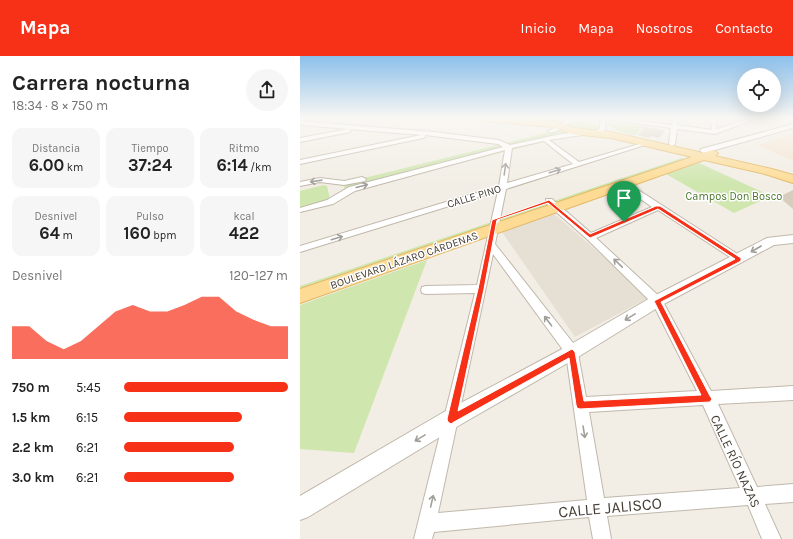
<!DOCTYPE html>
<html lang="es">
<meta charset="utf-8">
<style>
:root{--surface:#fff;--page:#f6f6f6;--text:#222;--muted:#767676;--accent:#f73118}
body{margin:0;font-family:Karla,sans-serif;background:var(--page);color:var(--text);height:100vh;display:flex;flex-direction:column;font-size:15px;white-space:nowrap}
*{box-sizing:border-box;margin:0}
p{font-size:13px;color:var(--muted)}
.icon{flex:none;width:22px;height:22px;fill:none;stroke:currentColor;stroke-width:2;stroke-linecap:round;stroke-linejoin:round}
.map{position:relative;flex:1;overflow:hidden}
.side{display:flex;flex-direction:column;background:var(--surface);width:300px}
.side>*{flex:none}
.controls{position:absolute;left:437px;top:12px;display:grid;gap:8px}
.controls a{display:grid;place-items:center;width:44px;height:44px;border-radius:50%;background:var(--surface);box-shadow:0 4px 16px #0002;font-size:20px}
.pin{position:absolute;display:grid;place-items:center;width:34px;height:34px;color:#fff;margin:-41px -17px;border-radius:50% 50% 50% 0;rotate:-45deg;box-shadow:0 0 4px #0007}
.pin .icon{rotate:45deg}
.round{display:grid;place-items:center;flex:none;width:42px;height:42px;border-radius:21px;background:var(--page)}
.head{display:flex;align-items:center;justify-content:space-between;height:68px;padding:0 12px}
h1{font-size:22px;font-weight:700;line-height:30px}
.stats{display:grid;grid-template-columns:repeat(3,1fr);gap:6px;height:68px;padding:4px 12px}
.stats div{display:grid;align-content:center;border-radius:10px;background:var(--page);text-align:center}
.stats b{font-size:17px;font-weight:700}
.stats small{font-size:11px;font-weight:400}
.stats p{font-size:11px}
.chart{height:112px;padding:8px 12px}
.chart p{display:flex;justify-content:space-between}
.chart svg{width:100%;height:72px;margin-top:4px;fill:var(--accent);opacity:.7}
ul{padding:0 12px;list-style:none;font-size:13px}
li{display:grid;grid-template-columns:64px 48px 1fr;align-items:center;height:30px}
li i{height:10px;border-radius:5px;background:var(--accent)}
header{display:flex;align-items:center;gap:24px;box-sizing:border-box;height:56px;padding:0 20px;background:var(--accent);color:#fff}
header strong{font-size:19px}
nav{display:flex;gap:22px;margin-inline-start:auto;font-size:14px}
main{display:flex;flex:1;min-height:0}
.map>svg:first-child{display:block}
</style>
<header>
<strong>Mapa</strong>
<nav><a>Inicio</a><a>Mapa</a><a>Nosotros</a><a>Contacto</a></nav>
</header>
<main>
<section class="side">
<div class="head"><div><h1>Carrera nocturna</h1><p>18:34 · 8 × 750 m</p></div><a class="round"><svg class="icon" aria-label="share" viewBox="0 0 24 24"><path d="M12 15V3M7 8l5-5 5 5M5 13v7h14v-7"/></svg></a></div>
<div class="stats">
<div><p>Distancia</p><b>6.00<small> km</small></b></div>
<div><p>Tiempo</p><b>37:24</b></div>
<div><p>Ritmo</p><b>6:14<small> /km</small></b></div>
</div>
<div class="stats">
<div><p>Desnivel</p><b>64<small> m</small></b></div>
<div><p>Pulso</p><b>160<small> bpm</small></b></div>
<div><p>kcal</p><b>422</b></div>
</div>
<div class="chart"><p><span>Desnivel</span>120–127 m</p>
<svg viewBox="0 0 160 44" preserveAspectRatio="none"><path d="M0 44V24L10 24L20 33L30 38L40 33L50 24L60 15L70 11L80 15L90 15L100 11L110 6L120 6L130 15L140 20L150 24L160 24V44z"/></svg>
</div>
<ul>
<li><b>750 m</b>5:45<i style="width:100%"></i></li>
<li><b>1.5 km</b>6:15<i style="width:72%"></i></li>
<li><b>2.2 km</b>6:21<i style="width:67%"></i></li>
<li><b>3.0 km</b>6:21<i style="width:67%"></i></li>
</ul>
</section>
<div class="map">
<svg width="493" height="483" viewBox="0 0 493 483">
<rect width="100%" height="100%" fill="#f2eee5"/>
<path fill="#e6e0d4" d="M252,156L350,241L275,281L202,176Z"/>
<path fill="#f4e4d0" d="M493,77V105L458,89Z"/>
<g fill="#cfe6ae">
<path d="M273,66C282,66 294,65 300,72C293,77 275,75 269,69Z"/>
<path d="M306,67L343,70L335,79C324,77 315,75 306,67Z"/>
<path d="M262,73L280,77L45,136L44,127Z"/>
<path d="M382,102L387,105L0,238V230Z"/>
<path d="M399,107L471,140L434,157L366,118Z"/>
<path d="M24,129L27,130L30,143L0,152V135Z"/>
<path d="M127,204L54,397L0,393V249Z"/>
</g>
<g fill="#d7ccbe">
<path d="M345,71L365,74L361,80L358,82L351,80L349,82L338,79Z"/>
<path d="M493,134V153L479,141Z"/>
</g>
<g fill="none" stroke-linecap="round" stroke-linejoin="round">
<defs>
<g id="minor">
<path d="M269,62L272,64L263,72L251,77L248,75L259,70Z"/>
<path d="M283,62H294L280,66L277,64Z"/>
<path d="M300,62H317L372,69L373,62H377V69L412,74L410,62H415L417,73L447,63V62H451L453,64L415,78L377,73L375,88L372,90L369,88L371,72L305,63L306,73L302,76L249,84L279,106L346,86L351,87L206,133L195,188L277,292L286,341L397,335L353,248L287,183L246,147V143H252L291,177L352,151L319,128L320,126H326L442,201L444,203L442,205H436L358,154L296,182L361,242L411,335L493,330V344L418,348L457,431L493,428V446L465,448L481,483H462L448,449L307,460L311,483H293L289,461L134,476L132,483H114L175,237L126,238L122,237L121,234L122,231L126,230L177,229L198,135L0,196V190L199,130L205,94L55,135L33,148L0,156V152L27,144L49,131L203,91L198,88L125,79V81L123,82L0,108V104L121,79L0,69V65L134,76L199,84L210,89L261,78L298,74L300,72ZM244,85L273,108L207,127L212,92ZM193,198L266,298L287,444L138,457ZM403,349L440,432L304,442L289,356Z"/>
<path d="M48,73L50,74V76L0,86V82Z"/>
<path d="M62,121L66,123L65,125L44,129L20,126L0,130V126L20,122L44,125Z"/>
</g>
<g id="tertiary">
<path d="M493,68V72L404,97L400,95L401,93Z"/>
<path d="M493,179V187L474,189L362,249L278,301L158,370L8,461L0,464V440L144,356L266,291L352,241L467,182Z"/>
</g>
<path id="primary" d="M179,62H212L255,65L274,72L311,76L403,97L413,94L418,97L415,100L472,113L493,119V127L465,118L404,104L0,247V233L392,101L311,82L272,78L253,71L183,65Z"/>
</defs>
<use href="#minor" stroke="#c1b8ab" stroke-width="2"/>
<use href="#tertiary" stroke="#c1b8ab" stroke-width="2"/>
<use href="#primary" stroke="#e2b764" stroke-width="2"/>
<use href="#minor" fill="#fff" fill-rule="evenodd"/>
<use href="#tertiary" fill="#fff" fill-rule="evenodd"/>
<use href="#primary" fill="#fddb94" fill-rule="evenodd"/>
</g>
<defs><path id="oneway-shaft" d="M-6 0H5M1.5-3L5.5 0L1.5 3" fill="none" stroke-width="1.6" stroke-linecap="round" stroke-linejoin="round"/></defs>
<g stroke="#a29e9a">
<use href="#oneway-shaft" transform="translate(205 113) rotate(-82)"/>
<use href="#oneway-shaft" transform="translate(255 115) rotate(-17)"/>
<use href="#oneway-shaft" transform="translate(16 125) rotate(172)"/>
<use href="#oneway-shaft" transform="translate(62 130) rotate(-15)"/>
<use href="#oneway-shaft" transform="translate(37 182) rotate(-17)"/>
<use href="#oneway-shaft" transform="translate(456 193) rotate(150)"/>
<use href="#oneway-shaft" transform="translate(318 207) rotate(-136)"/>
<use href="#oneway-shaft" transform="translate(330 261) rotate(149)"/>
<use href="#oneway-shaft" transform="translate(248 265) rotate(-127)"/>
<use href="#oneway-shaft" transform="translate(284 376) rotate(81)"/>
<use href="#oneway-shaft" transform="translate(120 382) rotate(149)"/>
<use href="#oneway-shaft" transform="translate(132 445) rotate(-77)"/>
</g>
<linearGradient id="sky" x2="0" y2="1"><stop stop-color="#8cc0eb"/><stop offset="0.48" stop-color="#f9f7f3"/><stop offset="1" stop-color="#f9f7f3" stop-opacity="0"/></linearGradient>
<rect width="493" height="129" fill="url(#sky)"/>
<path fill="#f73118" stroke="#fff" fill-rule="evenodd" d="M249,144L290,178L356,150H360L441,202V205L361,246L410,340L412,343L410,346L280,353L277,352L276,349L269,302L154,366L151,368L148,366L147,363L178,233L192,164ZM248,147L290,182L358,153L435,203L354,245L401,339L284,345L275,296L272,293L158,355L184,233L197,164Z"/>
<g text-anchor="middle" stroke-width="3" stroke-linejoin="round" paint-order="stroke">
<g font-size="11" fill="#453e35" stroke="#fff">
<text transform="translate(174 140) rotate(-17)" y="4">CALLE PINO</text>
<text transform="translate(104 204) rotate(-19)" y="4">BOULEVARD LÁZARO CÁRDENAS</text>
</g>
<g font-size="11" fill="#497629" stroke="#fff">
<text x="434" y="144">Campos Don Bosco</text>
</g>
<g font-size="13" fill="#453e35" stroke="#fff">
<text transform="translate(436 405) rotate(65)" y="5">CALLE RÍO NAZAS</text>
</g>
<g font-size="16" fill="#453e35" stroke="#fff">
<text transform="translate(310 451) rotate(-5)" y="6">CALLE JALISCO</text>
</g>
</g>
</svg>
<div class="controls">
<a><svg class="icon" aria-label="locate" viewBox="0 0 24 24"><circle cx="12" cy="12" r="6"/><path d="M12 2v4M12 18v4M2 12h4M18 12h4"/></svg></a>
</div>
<div class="pin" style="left:324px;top:166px;background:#1e9e55"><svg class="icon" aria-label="arrive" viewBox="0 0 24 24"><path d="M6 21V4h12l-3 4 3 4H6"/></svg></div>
</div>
</main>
